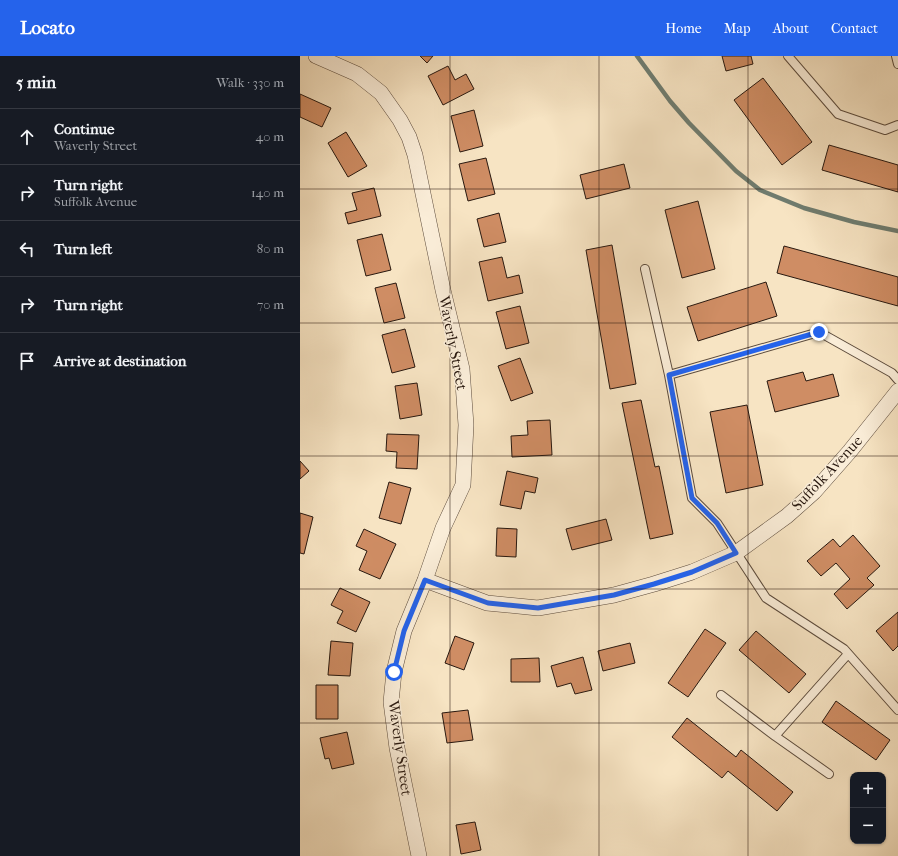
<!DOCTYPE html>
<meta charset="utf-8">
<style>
:root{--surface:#171b24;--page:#242831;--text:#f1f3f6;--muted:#9ea1a6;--line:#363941;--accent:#2563eb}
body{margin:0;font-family:"IM FELL French Canon",serif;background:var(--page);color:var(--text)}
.controls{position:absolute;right:12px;bottom:12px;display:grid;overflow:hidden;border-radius:8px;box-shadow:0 1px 3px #0004}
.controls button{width:36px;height:36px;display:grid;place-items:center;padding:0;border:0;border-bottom:1px solid var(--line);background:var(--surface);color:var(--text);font:20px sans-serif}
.stop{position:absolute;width:12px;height:12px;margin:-9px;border:3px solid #2563eb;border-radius:50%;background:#fff}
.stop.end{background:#2563eb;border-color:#fff;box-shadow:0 1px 4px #0008}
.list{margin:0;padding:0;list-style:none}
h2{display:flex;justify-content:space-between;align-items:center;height:52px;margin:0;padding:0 16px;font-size:17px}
h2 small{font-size:13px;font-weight:400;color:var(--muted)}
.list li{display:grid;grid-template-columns:26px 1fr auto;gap:12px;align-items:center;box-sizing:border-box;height:56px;padding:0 16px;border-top:1px solid var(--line)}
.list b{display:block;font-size:15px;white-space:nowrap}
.list p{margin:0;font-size:13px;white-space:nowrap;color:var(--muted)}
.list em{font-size:13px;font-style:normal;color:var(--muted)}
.icon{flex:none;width:22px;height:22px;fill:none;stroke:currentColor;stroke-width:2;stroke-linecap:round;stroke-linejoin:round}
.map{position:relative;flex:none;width:598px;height:800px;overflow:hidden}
header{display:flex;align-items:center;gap:24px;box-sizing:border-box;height:56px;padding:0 20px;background:var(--accent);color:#fff}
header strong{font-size:19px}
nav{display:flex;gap:22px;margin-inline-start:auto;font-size:14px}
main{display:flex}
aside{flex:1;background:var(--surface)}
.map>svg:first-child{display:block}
</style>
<header>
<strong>Locato</strong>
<nav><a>Home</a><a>Map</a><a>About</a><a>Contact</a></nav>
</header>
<main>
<aside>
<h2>5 min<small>Walk · 330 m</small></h2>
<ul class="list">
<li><svg class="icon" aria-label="ahead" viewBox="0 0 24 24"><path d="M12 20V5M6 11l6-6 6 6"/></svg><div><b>Continue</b><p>Waverly Street</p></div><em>40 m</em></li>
<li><svg class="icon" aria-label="right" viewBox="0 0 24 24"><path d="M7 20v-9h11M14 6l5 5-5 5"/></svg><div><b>Turn right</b><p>Suffolk Avenue</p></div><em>140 m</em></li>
<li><svg class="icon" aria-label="left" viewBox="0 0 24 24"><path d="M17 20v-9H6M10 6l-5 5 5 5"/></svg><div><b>Turn left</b></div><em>80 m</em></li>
<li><svg class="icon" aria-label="right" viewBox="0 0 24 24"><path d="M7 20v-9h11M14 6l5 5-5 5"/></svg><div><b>Turn right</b></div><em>70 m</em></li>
<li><svg class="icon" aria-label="arrive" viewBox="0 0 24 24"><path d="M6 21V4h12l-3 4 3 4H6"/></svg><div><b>Arrive at destination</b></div></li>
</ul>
</aside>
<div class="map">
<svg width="598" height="800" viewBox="0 0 598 800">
<rect width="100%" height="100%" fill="#f7e4c3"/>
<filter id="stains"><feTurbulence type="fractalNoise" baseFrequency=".005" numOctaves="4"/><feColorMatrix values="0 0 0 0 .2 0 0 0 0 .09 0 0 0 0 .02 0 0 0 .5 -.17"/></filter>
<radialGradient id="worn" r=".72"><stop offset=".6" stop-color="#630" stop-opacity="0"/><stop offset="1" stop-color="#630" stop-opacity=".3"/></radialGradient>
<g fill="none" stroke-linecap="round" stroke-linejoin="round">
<path stroke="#6f7c6f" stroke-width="4.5" d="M337 0 370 45 389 67 436 115 460 134 504 152 554 166 598 175"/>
</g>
<path fill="#cf8d64" stroke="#28180f" d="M120 0H133L127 7Z
M422 0H451L453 8 426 15Z
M148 10 155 24 166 18 174 33 143 49 128 20Z
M463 22 512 86 482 109 434 44Z
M0 38 31 52 22 71 0 61Z
M174 54 183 90 160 96 151 60Z
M46 76 67 110 48 121 28 87Z
M529 89 598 109V136L522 114Z
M186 102 195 138 168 145 159 108Z
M324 108 330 132 286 143 280 119Z
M74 132 81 160 48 168 45 157 57 154 52 137Z
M398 145 415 213 382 222 365 154Z
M199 157 206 186 184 191 177 163Z
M82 178 91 214 66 220 57 184Z
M312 189 336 328 310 333 286 194Z
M484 190 598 221V250L477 217Z
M202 201 207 222 219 219 223 237 188 245 179 206Z
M466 226 477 260 398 285 387 251Z
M96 227 105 262 84 267 75 232Z
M220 250 229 287 206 293 196 256Z
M105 273 115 311 92 317 82 279Z
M220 302 233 337 211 345 198 310Z
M503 316 506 325 533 318 539 340 475 356 467 325Z
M117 327 122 359 100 363 95 330Z
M341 344 355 411 359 410 373 478 350 483 322 347Z
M447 349 463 429 426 437 410 356Z
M250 364 252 399 212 401 211 380 228 379 227 365Z
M87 378 119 379 117 413 96 412 97 396 86 395Z
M0 405 9 415 0 423Z
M207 415 238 422 235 437 225 435 221 453 200 449Z
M89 426 111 432 101 468 79 462Z
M0 457 13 461 4 498 0 497Z
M306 463 312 484 272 494 266 473Z
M197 472 217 473 216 501 196 500Z
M64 473 96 488 80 523 59 514 67 495 56 490Z
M553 479 580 510 567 522 574 529 547 553 534 538 550 523 536 507 521 520 507 505 533 483 540 491Z
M40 532 70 546 56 576 37 567 43 555 31 549Z
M598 556V590L593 595 576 575Z
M405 573 426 587 388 641 368 627Z
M456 575 506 618 489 637 439 594Z
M155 580 174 587 164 614 145 607Z
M31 585 53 587 50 620 28 619Z
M330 587 335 607 303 615 298 595Z
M283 601 292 634 275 638 271 627 257 631 251 610Z
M239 602 240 626H211V603Z
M16 629H38V663H16Z
M536 645 590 684 576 704 522 666Z
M168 654 173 684 147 687 142 657Z
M387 662 436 701 441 694 493 736 477 755 428 715 422 722 372 681Z
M47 676 54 708 32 713 29 702 25 703 20 682Z
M175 766 181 794 161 798 156 769Z"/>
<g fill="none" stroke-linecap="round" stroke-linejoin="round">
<g stroke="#5c4b3c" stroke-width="10">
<path id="service" d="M488 0 538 58 585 74 598 69
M596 0 598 8
M345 213 369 319
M598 324 592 317 519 276 369 319 392 442 417 467 466 542 544 593 598 654
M421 639 475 680 548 598
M475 680 529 718"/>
</g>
<g stroke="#5c4b3c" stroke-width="16">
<path id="minor" d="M16 0 57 18 81 37 100 64 109 81 115 99 143 234 162 313 166 369 163 429 143 472 125 524 104 575 94 616 91 646 97 692 119 800
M125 524 187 547 238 552 314 539 354 528 392 516 436 497 487 460 514 436 550 395 598 335"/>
</g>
<use href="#service" stroke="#faedd8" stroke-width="8"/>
<use href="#minor" stroke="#faedd8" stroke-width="15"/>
</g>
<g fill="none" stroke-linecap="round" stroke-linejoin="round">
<path stroke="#2563eb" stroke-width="5" d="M94 616 104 575 125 524 188 547 238 552 314 539 354 528 392 516 436 497 417 467 392 442 369 319 519 276"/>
</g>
<path fill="none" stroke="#28180f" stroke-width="1" stroke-opacity="0.55" d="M150 0V800M299 0V800M448 0V800M0 133H598M0 267H598M0 400H598M0 533H598M0 667H598"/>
<g text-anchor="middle" stroke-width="3" stroke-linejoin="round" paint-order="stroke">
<g font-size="15" fill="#28180f" stroke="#faedd8">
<text transform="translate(153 287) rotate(79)" y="5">Waverly Street</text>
<text transform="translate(527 417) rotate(-47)" y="5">Suffolk Avenue</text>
<text transform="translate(100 692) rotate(82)" y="5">Waverly Street</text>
</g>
</g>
<rect width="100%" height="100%" filter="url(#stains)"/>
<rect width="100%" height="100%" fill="url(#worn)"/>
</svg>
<div class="controls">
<button>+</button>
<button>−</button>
</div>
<div class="stop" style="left:94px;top:616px"></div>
<div class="stop end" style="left:519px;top:276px"></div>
</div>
</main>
